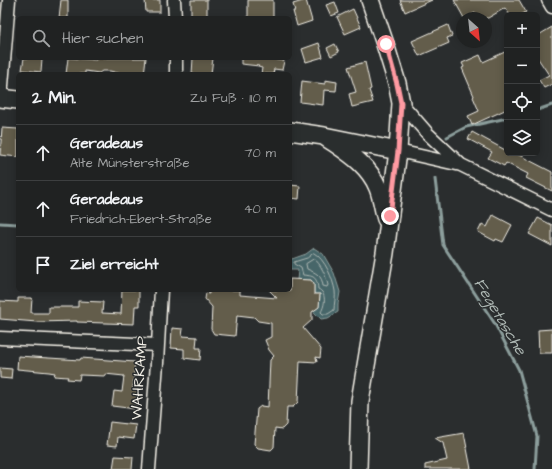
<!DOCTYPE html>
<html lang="de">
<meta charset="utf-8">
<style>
:root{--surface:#202222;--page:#282a2a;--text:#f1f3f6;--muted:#a2a4a5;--line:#3d3f40}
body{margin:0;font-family:"Architects Daughter",sans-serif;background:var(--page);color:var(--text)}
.controls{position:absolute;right:12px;top:12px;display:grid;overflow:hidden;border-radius:6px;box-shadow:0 2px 10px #0003}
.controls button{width:36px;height:36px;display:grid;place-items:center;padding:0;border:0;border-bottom:1px solid var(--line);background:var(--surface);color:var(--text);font:20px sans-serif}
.compass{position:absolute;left:456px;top:12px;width:36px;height:36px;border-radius:50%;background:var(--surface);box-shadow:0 2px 10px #0003;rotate:153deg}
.stop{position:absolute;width:12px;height:12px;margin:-9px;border:3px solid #ff9aa2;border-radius:50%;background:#fff}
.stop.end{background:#ff9aa2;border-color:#fff;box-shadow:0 1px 4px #0008}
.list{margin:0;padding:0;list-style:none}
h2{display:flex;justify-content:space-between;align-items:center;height:52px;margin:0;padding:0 16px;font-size:17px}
h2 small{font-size:13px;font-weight:400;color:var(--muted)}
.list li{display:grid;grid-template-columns:26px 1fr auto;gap:12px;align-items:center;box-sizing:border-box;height:56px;padding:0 16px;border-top:1px solid var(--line)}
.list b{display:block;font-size:15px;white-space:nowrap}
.list p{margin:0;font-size:13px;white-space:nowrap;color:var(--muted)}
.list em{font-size:13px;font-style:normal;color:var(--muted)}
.icon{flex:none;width:22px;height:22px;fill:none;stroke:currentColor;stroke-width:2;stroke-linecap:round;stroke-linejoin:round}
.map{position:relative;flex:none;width:552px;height:469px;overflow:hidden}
.search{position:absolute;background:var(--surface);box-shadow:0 2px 10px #0003;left:16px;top:16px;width:276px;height:44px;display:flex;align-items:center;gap:10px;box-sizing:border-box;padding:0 14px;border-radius:6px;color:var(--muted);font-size:15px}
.panel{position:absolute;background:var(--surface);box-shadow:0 2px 10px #0003;left:16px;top:72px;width:276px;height:220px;border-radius:6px}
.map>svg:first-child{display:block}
</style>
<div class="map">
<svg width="552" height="469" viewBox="0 0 552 469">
<rect width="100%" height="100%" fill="#2a2d2e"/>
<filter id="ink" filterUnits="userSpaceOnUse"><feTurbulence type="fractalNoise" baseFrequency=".025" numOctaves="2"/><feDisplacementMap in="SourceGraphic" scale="8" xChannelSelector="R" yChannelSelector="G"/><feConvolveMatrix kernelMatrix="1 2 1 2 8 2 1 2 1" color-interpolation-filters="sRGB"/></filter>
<g filter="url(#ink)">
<path fill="#476669" stroke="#8c9e9c" d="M314 248 323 254 334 273 340 292 338 304V312L328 318 321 319 312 310H315L319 307 320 294H314V284L311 280H297L298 270H290V258L292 259 306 254Z"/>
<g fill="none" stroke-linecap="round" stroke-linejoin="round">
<path stroke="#afb9b5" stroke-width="1" d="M314 253C325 259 333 279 335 291 336 297 334 304 334 310L328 314H323L321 312C325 305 327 293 318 289 317 276 313 276 303 275L301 268 294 264V262L307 258Z
M314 259C321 263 326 277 328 285L327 287 323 286C322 275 316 273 307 269L306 264Z"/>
<path stroke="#8c9e9c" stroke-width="3" d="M537 110 552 105
M447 137 466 127 507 118
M435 179 443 245 495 324 519 370 537 436 535 469
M0 223 18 224"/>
</g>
<path fill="#635d4c" stroke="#f4f1e8" d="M61 0H68V18H59Z
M145 0H160V12H146Z
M191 0H207V18H191Z
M248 0H273V18H248Z
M306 0 312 21 297 26 293 11H295L293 4Z
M400 0H432L405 12Z
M454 0H519L526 12 521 15H510L505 8 488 18H477L475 13 464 18Z
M335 2 339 13 331 16 326 5Z
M353 9 361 27 345 34 337 17Z
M448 25 452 36 447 38 449 43 419 56 412 41Z
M552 27V84L544 88 539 80 549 75 537 57V36Z
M319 43 323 57 306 62 302 49Z
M335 44 339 52 331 56 327 48Z
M507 51V109L472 125 468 116 479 111 473 97 474 96 462 68 464 67 462 63 480 55 483 62Z
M24 58H42L41 72 22 70Z
M68 58 96 60V58H146L144 74H122L110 71H102L99 73 85 71V74H66Z
M193 58H213L211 74H192Z
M241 58H272V59L284 61 282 70 274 69 273 74H261L262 68 258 67 259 66 241 64Z
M365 62 371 89 369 90 373 102 352 107 349 94 356 92 348 67Z
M325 80 337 82 336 91 324 90 323 105 300 102 302 81 325 84Z
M2 128 18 129V157L0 155Z
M472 132 507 151V153H515L552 172V191L526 178 528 174 506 163 504 166 488 158 492 152 468 139Z
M290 185 300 186 299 199 290 198Z
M493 215 512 225 503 242 496 239 495 241 478 232 482 224 487 227Z
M538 218 552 225V246L529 234Z
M290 279 311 280 314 284V294H320L319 307 312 312V320L303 328 321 349 320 358 316 357 317 362 300 361 298 402 293 407H287L286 425 282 429 275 428 274 447 271 450 258 448 254 444 257 409 261 406 268 407 270 360 274 356 269 350 265 340 271 337V323L258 321 254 317 237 315 235 336 214 334 211 329 212 307 205 299 206 293 209 294V290H240V295L277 298 269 290H290Z
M122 290H139V306H135L134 324 77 322V321L37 322 0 319V301L18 302V298H32L31 313H49V307H78V301L103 302 102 313 121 314Z
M172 328 183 329 182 336 197 337 196 348H201L200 360 184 358V349L171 348Z
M552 329V353H539L538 330Z
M18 356 80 360 81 358 135 362 133 388 138 389 136 409 112 406 114 391 122 392 124 376 105 374V376L80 375 79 380 67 379 68 377 54 376 55 373 49 372 17 369Z
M0 368 12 369 11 379 0 378Z
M110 422 136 425 134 439 118 437 117 446 107 445Z
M464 433 471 469H425V465L447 460 443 443 435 438Z
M115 456 133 457 132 469H113Z"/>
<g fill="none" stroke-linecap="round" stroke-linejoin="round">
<g stroke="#f4f1e8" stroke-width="15">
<path id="street" d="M174 0 175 18
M548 0 552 7
M176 58V74
M1 98 9 0
M401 103 427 133 460 164
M398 151 461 165 552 210
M0 338 158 345
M149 469 157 363 161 290"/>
</g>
<g stroke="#f4f1e8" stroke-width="20">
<path id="secondary" d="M0 98 18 100
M290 131 324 136 398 151
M324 136C345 151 368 163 378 188 382 198 383 209 386 219
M358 469 360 401 385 253 398 151 401 103 397 83 385 44 370 0"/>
</g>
<use href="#street" stroke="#2a2d2e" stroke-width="12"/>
<use href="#secondary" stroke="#2a2d2e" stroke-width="17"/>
</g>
</g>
<g fill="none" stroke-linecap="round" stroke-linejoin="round" filter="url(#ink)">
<path stroke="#ff9aa2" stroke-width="5" d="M386 44 397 84 401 103 398 151 390 216"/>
</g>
<g text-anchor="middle" stroke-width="3" stroke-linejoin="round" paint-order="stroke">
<g font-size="15" fill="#f4f1e8" stroke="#2a2d2e">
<text transform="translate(139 378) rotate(-86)" y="5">WAHRKAMP</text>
</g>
<g font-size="16" font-style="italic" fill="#afb9b5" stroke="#2a2d2e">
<text transform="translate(501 316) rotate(59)" y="6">Fegetasche</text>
</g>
</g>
</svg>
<div class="controls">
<button>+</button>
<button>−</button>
<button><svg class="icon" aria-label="locate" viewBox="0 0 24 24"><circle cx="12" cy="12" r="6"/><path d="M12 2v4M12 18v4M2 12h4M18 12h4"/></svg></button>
<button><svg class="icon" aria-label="layers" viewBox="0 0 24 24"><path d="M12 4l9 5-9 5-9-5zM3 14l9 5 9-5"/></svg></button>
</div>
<svg class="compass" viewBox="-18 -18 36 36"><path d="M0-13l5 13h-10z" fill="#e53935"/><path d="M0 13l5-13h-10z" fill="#a2a4a5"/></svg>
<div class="stop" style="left:386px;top:44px"></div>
<div class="stop end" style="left:390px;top:216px"></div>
<div class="search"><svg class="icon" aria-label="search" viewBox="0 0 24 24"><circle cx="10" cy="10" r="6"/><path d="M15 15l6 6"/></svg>Hier suchen</div>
<section class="panel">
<h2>2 Min.<small>Zu Fuß · 110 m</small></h2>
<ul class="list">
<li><svg class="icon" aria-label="ahead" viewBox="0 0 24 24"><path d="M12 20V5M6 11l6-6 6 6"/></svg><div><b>Geradeaus</b><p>Alte Münsterstraße</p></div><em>70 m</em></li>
<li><svg class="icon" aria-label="ahead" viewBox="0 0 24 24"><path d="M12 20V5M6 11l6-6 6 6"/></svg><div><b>Geradeaus</b><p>Friedrich-Ebert-Straße</p></div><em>40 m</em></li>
<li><svg class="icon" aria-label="arrive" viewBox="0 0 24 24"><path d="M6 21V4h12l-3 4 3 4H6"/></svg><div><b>Ziel erreicht</b></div></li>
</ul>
</section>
</div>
